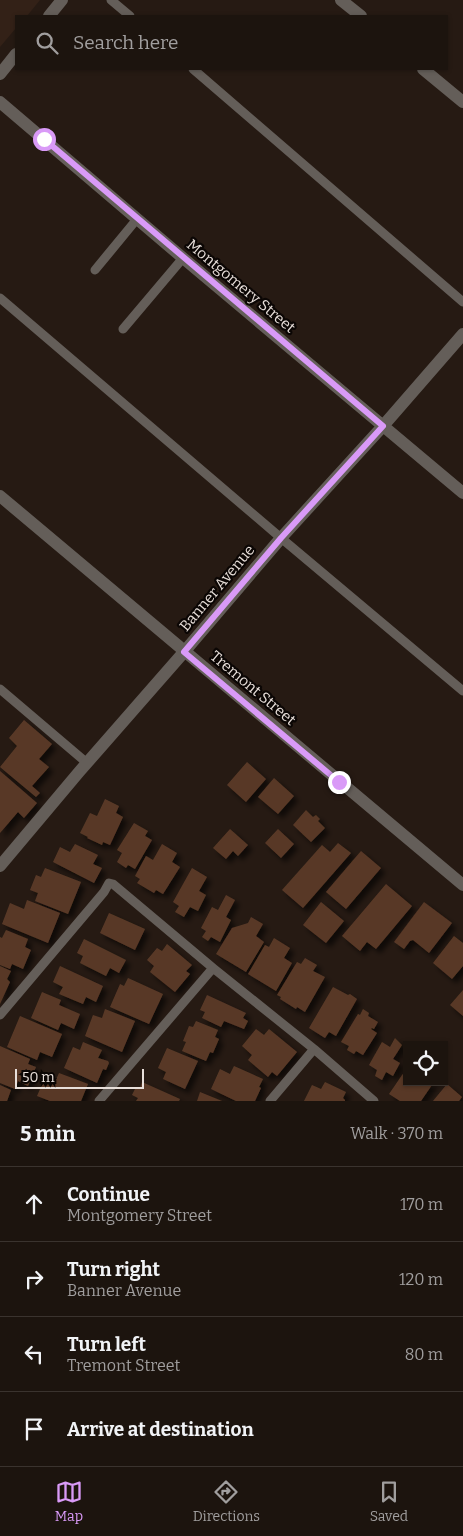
<!DOCTYPE html>
<meta charset="utf-8">
<style>
:root{--surface:#1c140e;--page:#251d17;--text:#f1f3f6;--muted:#a09e9e;--line:#3a332e;--accent:#d99af7}
body{margin:0;font-family:Bitter,serif;background:var(--page);color:var(--text)}
.controls{position:absolute;right:15px;bottom:15px;display:grid;overflow:hidden;border-radius:0px;box-shadow:0 1px 4px #0004}
.controls button{width:45px;height:45px;display:grid;place-items:center;padding:0;border:0;border-bottom:1px solid var(--line);background:var(--surface);color:var(--text);font:25px sans-serif}
.scale{position:absolute;left:15px;bottom:12px;width:129px;box-sizing:border-box;padding-left:5px;border:2px solid #e8dfda;border-top:0;font-size:14px;line-height:18px;white-space:nowrap;color:#e8dfda;-webkit-text-stroke:4px #0b0604;paint-order:stroke}
.stop{position:absolute;width:15px;height:15px;margin:-11px;border:4px solid #d99af7;border-radius:50%;background:#fff}
.stop.end{background:#d99af7;border-color:#fff;box-shadow:0 1px 5px #0008}
.list{margin:0;padding:0;list-style:none}
h2{display:flex;justify-content:space-between;align-items:center;height:65px;margin:0;padding:0 20px;font-size:21px}
h2 small{font-size:16px;font-weight:400;color:var(--muted)}
.list li{display:grid;grid-template-columns:32px 1fr auto;gap:15px;align-items:center;box-sizing:border-box;height:75px;padding:0 20px;border-top:1px solid var(--line)}
.list b{display:block;font-size:19px;white-space:nowrap}
.list p{margin:0;font-size:16px;white-space:nowrap;color:var(--muted)}
.list em{font-size:16px;font-style:normal;color:var(--muted)}
.icon{flex:none;width:28px;height:28px;fill:none;stroke:currentColor;stroke-width:2;stroke-linecap:round;stroke-linejoin:round}
.map{position:relative;flex:none;width:463px;height:1101px;overflow:hidden}
.search{position:absolute;background:var(--surface);box-shadow:0 1px 4px #0004;left:15px;right:15px;top:15px;height:55px;display:flex;align-items:center;gap:12px;box-sizing:border-box;padding:0 18px;border-radius:0px;color:var(--muted);font-size:19px}
.sheet{height:365px;background:var(--surface)}
nav{display:flex;justify-content:space-around;align-items:center;box-sizing:border-box;height:70px;border-top:1px solid var(--line);background:var(--surface);font-size:14px;color:var(--muted)}
nav a{display:grid;justify-items:center;gap:2px}
nav .on{color:var(--accent)}
.map>svg:first-child{display:block}
</style>
<div class="map">
<svg width="463" height="1101" viewBox="0 0 463 1101">
<defs>
<filter id="shadow"><feDropShadow dx="4.5" dy="4.5" stdDeviation="2.5" flood-color="#0009"/></filter>
</defs>
<rect width="100%" height="100%" fill="#261a13"/>
<path fill="#332117" d="M0 0H40L27 16H16V28L0 47Z"/>
<path fill="#593927" filter="url(#shadow)" d="M24 720 52 744 39 759 49 767 32 786 40 793 36 797 0 767 17 746 9 738Z
M247 762 266 779 246 802 227 785Z
M0 771 37 803 24 818 18 812 0 833Z
M274 778 294 796 278 814 258 797Z
M105 799 119 806 116 813 123 817 110 845 103 842 102 845 87 838 88 837 80 833 90 813 97 816Z
M306 810 313 817 316 815 320 819 318 821 325 828 311 842 293 825Z
M134 823 148 831 145 836 152 840 135 869 128 865 126 868 117 862 122 853 117 850Z
M230 829 248 845 238 856 233 851 226 859 213 848Z
M278 829 294 844 281 858 265 843Z
M338 843 351 853 303 908 282 890 322 845 330 852Z
M75 844 98 855 93 864 102 868 94 883 53 862 60 847 70 852Z
M162 844 177 853 172 862 180 867 163 894 156 890 154 893 137 883 140 879 135 876 146 856 153 860Z
M361 851 381 868 346 909 326 892Z
M45 868 81 882 68 914 35 901 38 893 30 890 36 875 41 877Z
M192 868 207 877 199 891 206 895 198 911 190 907 184 917 175 912 179 906 173 902Z
M386 884 412 906 376 949 367 942 360 951 342 936Z
M226 895 235 900 226 917 231 920 220 942 211 937 208 941 202 937 206 931 201 928 212 907 218 910Z
M27 900 60 913 48 943 2 924 10 903 24 909Z
M321 902 344 921 326 943 303 925Z
M424 902 452 923 429 953 413 940 410 941 404 949 394 942Z
M109 913 145 929 135 950 100 933Z
M251 917 263 924 256 936 264 942 246 972 216 954 232 928 248 923Z
M6 930 28 939 25 947 31 950 23 969 12 964 10 969 0 965V937L2 938Z
M454 936 463 943V966L452 979 433 963Z
M274 938 290 948 284 958 292 963 276 991 248 974 265 945 269 947Z
M84 939 126 960 119 973 110 968 106 976 80 963 83 956 77 953Z
M167 944 192 965 186 971 190 974 175 992 150 972 154 966 147 960 157 948 162 951Z
M305 958 317 965 313 971 325 977 305 1012 297 1007 296 1009 280 999 281 997 277 995 297 962 301 964Z
M0 966 11 971 7 979 10 982 0 1004Z
M60 966 103 986 96 1002 86 997 83 1004 59 994 63 987 53 982Z
M128 978 163 994 149 1024 110 1007 120 984 124 986Z
M333 987 348 995 350 994 357 999 336 1036 329 1032 325 1038 309 1028Z
M463 990V1016L450 1005Z
M42 992 61 1000 59 1005 80 1014 74 1029 61 1023 58 1030 31 1018Z
M207 995 246 1013 243 1018 248 1021 244 1029 224 1021 221 1027 202 1018 205 1012 200 1010Z
M105 1009 135 1021 122 1052 85 1036 93 1015 102 1018Z
M363 1009 369 1013 368 1016 378 1022 374 1029 372 1028 371 1029 377 1033 363 1055 356 1051 354 1054 347 1050 349 1046 341 1042 358 1014 360 1015Z
M20 1016 62 1034 52 1057 40 1052 37 1060 7 1047Z
M196 1021 218 1030 215 1037 219 1039 213 1053 210 1052 206 1061 182 1051 186 1042 183 1041 189 1026 193 1027Z
M256 1029 264 1035 269 1029 297 1052 277 1076 272 1072 268 1077 248 1060 252 1055 242 1046Z
M395 1038 402 1045 393 1059 400 1063 393 1076 386 1072 382 1080 375 1076 377 1070 369 1065 382 1042 390 1047Z
M83 1042 102 1050 98 1058 108 1061 109 1063 106 1070 103 1069 97 1083 64 1068 73 1047 80 1050Z
M0 1046 30 1059 28 1064 36 1067 28 1086 18 1081 15 1089 0 1083Z
M167 1048 198 1061 185 1089 163 1079 166 1072 158 1068Z
M234 1066 263 1079 259 1087 261 1088 255 1101H236L211 1089 220 1069 230 1074Z
M407 1068V1082H434L421 1101H400L389 1094Z
M59 1073 88 1084 81 1101H50L37 1096 45 1078 55 1082Z
M142 1082 180 1099 179 1101H136L138 1098 132 1095 136 1087 140 1088Z
M325 1082 346 1092 343 1098 345 1100V1101H304L312 1085 321 1089Z
M447 1084 462 1097 459 1101H433Z
M0 1085 11 1090 7 1101H0Z
M200 1092 222 1101H197Z"/>
<g fill="none" stroke-linecap="round" stroke-linejoin="round">
<path stroke="#645e59" stroke-width="9" d="M111 0 130 16
M193 69 463 302
M95 270 137 219
M0 298 281 538 463 691
M123 329 183 258
M0 689 87 763
M0 1015 104 892 109 883 113 884 213 968 314 1049 374 1101
M99 1101 213 968
M270 1101 314 1049"/>
<path stroke="#645e59" stroke-width="12" d="M341 0 361 16
M423 69 463 102
M0 102 183 258 463 493
M0 496 463 885
M0 866 79 772 184 652 281 538 383 426 463 334"/>
<path stroke="#645e59" stroke-width="12" d="M49 16 62 0
M0 74 16 54"/>
</g>
<g fill="none" stroke-linecap="round" stroke-linejoin="round">
<path stroke="#d99af7" stroke-width="6" d="M44 139 383 426 281 538 184 652 339 782"/>
</g>
<g text-anchor="middle" stroke-width="4.5" stroke-linejoin="round" paint-order="stroke">
<g font-size="15" fill="#e8dfda" stroke="#0b0604">
<text transform="translate(241 286) rotate(40)" y="5">Montgomery Street</text>
<text transform="translate(217 588) rotate(-50)" y="5">Banner Avenue</text>
<text transform="translate(253 688) rotate(40)" y="5">Tremont Street</text>
</g>
</g>
</svg>
<div class="controls">
<button><svg class="icon" aria-label="locate" viewBox="0 0 24 24"><circle cx="12" cy="12" r="6"/><path d="M12 2v4M12 18v4M2 12h4M18 12h4"/></svg></button>
</div>
<div class="scale">50 m</div>
<div class="stop" style="left:44px;top:139px"></div>
<div class="stop end" style="left:339px;top:782px"></div>
<div class="search"><svg class="icon" aria-label="search" viewBox="0 0 24 24"><circle cx="10" cy="10" r="6"/><path d="M15 15l6 6"/></svg>Search here</div>
</div>
<section class="sheet">
<h2>5 min<small>Walk · 370 m</small></h2>
<ul class="list">
<li><svg class="icon" aria-label="ahead" viewBox="0 0 24 24"><path d="M12 20V5M6 11l6-6 6 6"/></svg><div><b>Continue</b><p>Montgomery Street</p></div><em>170 m</em></li>
<li><svg class="icon" aria-label="right" viewBox="0 0 24 24"><path d="M7 20v-9h11M14 6l5 5-5 5"/></svg><div><b>Turn right</b><p>Banner Avenue</p></div><em>120 m</em></li>
<li><svg class="icon" aria-label="left" viewBox="0 0 24 24"><path d="M17 20v-9H6M10 6l-5 5 5 5"/></svg><div><b>Turn left</b><p>Tremont Street</p></div><em>80 m</em></li>
<li><svg class="icon" aria-label="arrive" viewBox="0 0 24 24"><path d="M6 21V4h12l-3 4 3 4H6"/></svg><div><b>Arrive at destination</b></div></li>
</ul>
</section>
<nav>
<a class="on"><svg class="icon" aria-label="map" viewBox="0 0 24 24"><path d="M3 6l6-2 6 2 6-2v14l-6 2-6-2-6 2zM9 4v14M15 6v14"/></svg>Map</a>
<a><svg class="icon" aria-label="directions" viewBox="0 0 24 24"><path d="M12 3l9 9-9 9-9-9zM9 14v-3h6M13 9l2 2-2 2"/></svg>Directions</a>
<a><svg class="icon" aria-label="saved" viewBox="0 0 24 24"><path d="M7 4h10v16l-5-4-5 4z"/></svg>Saved</a>
</nav>
